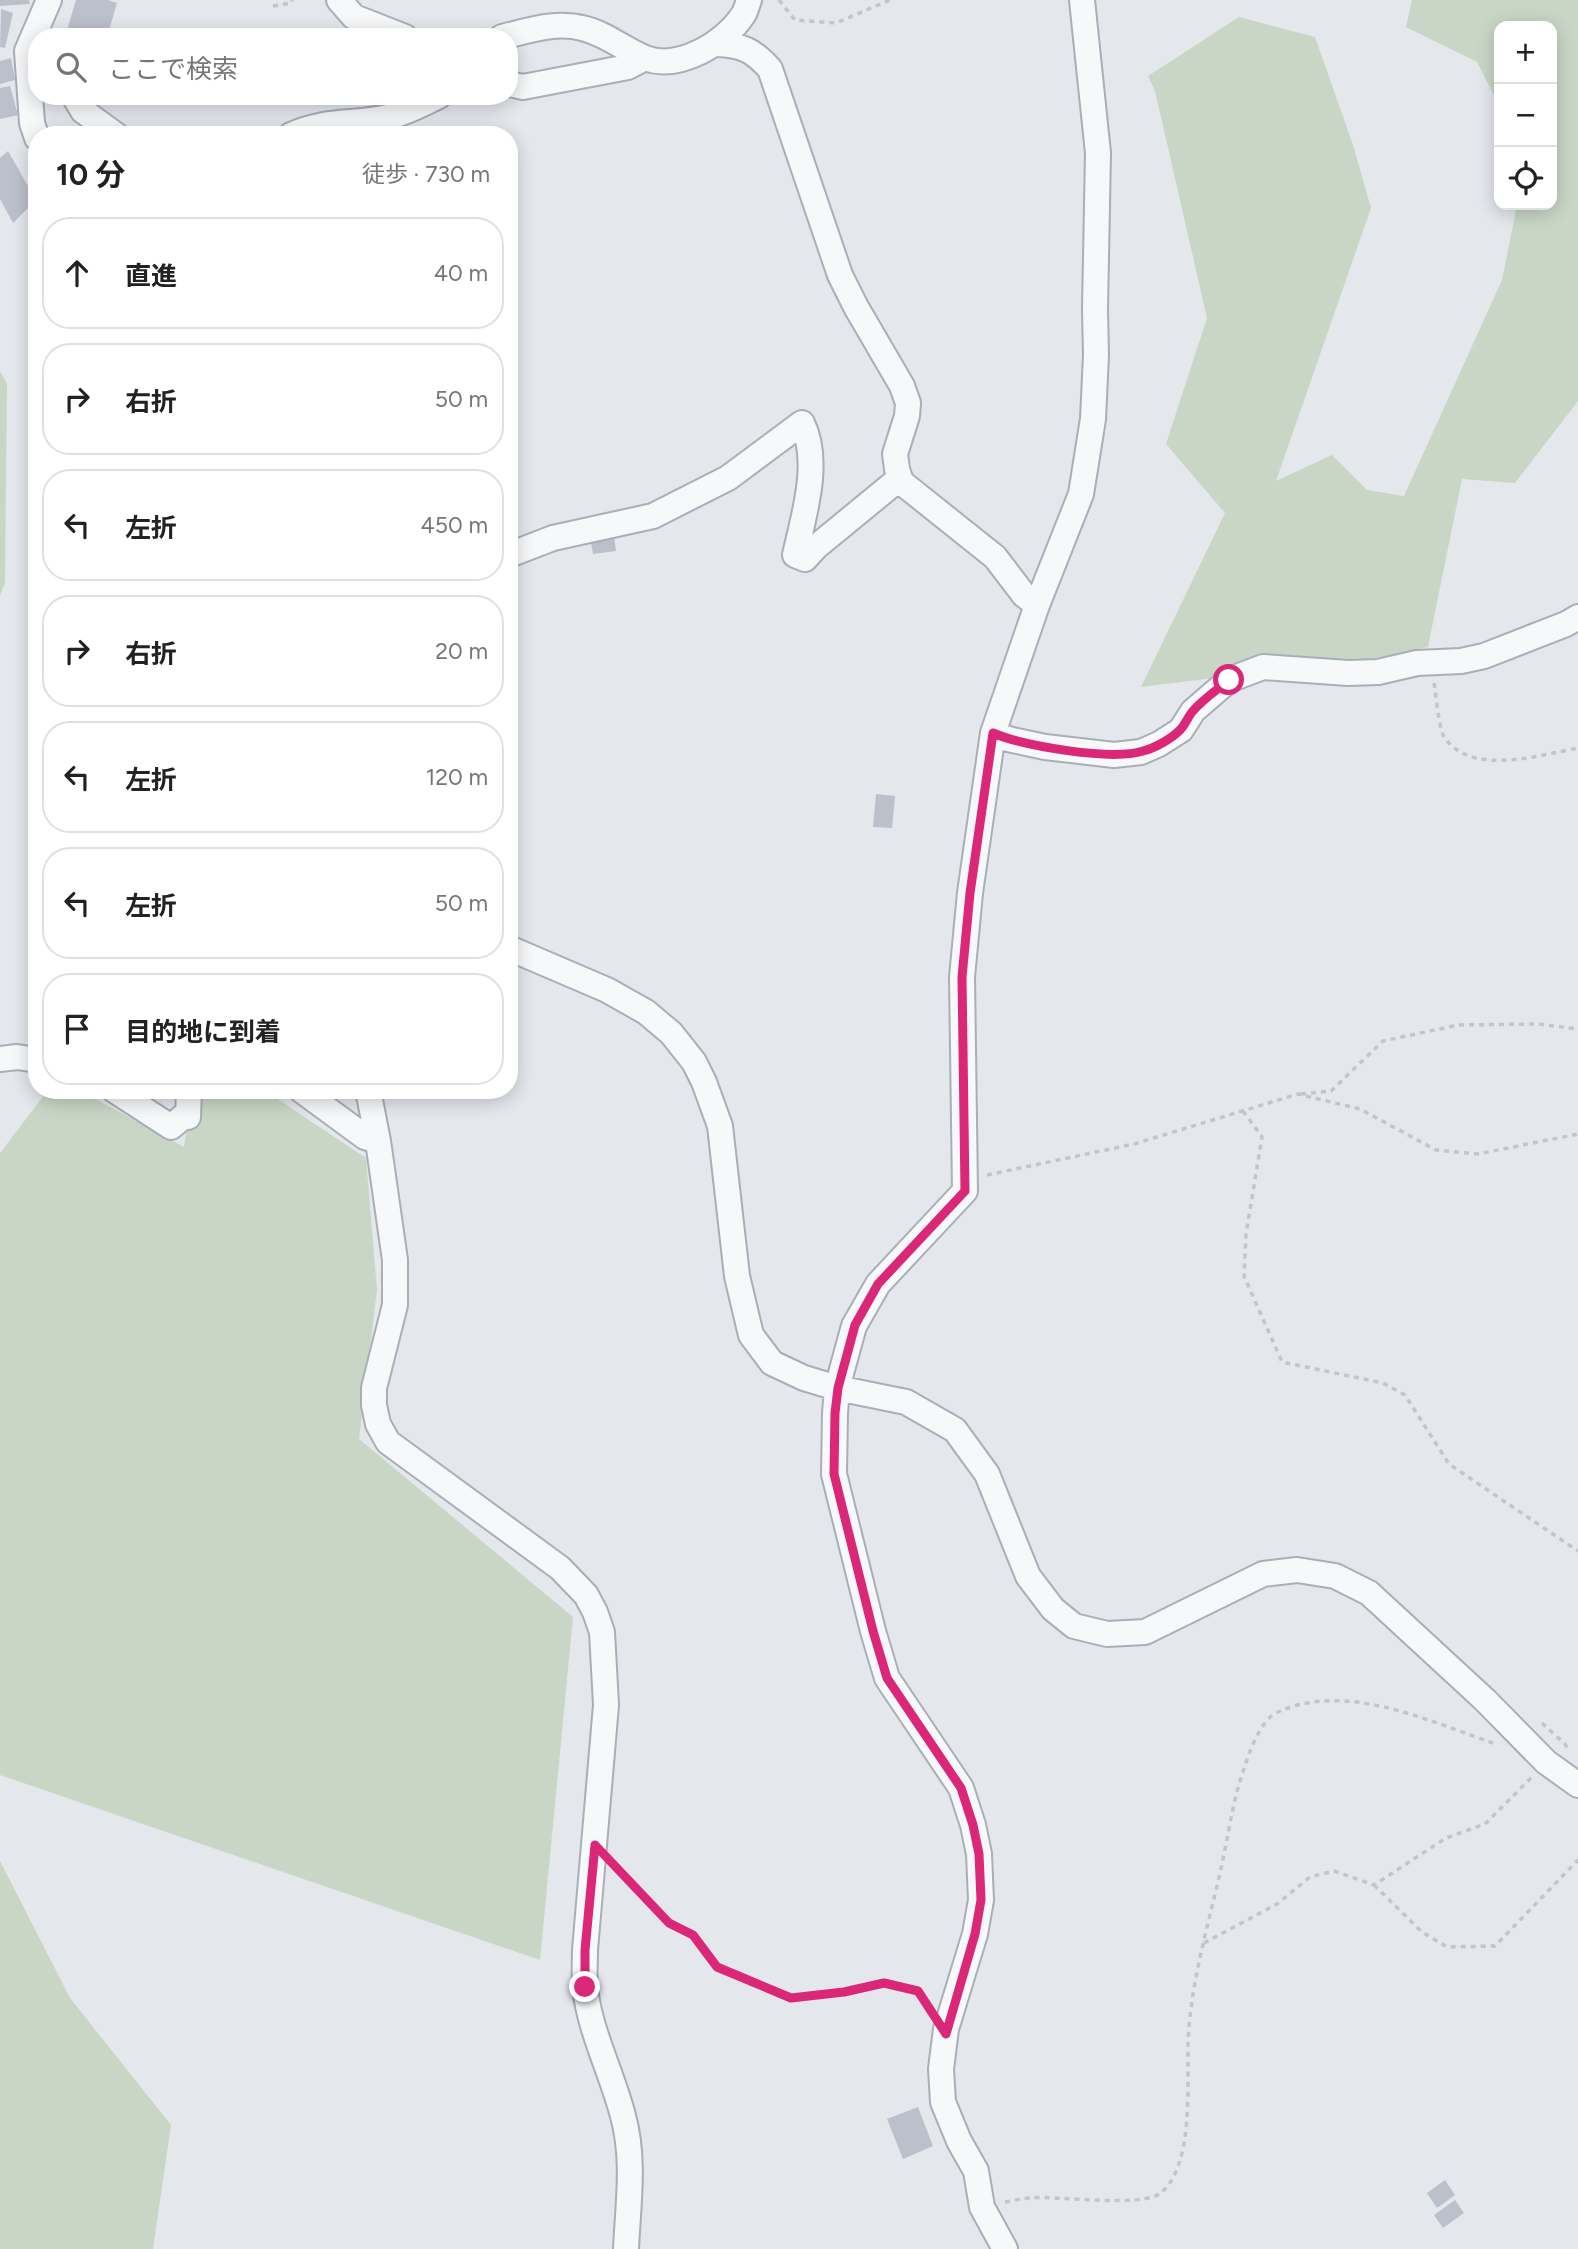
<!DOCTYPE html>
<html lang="ja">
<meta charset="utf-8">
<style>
:root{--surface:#fff;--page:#f6f6f6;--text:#222;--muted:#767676;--line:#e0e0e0}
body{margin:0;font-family:Figtree,"Noto Sans JP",sans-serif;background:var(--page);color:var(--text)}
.controls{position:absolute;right:21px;top:21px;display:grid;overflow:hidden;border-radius:14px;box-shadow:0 4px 18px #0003}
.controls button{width:63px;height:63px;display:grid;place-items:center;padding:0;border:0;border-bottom:2px solid var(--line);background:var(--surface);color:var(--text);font:35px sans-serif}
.stop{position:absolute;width:21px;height:21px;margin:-16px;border:5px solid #db2777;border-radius:50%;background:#fff}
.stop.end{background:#db2777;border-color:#fff;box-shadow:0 2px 7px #0008}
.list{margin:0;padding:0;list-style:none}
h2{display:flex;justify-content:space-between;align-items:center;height:91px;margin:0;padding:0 28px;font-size:30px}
h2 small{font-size:23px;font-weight:400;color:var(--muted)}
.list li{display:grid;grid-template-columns:46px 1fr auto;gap:21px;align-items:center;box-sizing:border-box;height:112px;margin:0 14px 14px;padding:0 14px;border:2px solid var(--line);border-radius:28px}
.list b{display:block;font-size:26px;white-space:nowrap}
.list em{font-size:23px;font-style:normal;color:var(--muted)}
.icon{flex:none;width:38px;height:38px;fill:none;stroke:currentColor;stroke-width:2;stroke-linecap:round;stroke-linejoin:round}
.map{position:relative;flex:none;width:1578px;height:2249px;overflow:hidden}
.search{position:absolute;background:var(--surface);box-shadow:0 4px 18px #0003;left:28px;top:28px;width:490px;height:77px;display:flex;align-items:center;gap:18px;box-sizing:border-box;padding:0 24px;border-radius:28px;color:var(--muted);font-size:26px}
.panel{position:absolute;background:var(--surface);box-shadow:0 4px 18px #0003;left:28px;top:126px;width:490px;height:973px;border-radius:28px}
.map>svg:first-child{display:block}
</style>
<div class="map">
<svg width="1578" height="2249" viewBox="0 0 1578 2249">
<rect width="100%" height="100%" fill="#e4e7ec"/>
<path fill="#c9d6c5" d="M1412 0H1578V401L1515 483 1462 479 1428 647 1382 657 1141 687 1225 513 1166 444 1207 318 1155 91 1148 76 1239 17 1315 37 1353 145 1371 208 1276 481 1332 455 1367 490 1404 496 1502 280 1517 205H1552V26H1499V105L1477 62 1406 27Z
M0 371 7 384 5 583 0 595Z
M48 1090H79L184 1147 193 1090H264L366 1158 377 1290 359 1439 573 1617 540 1960 0 1775V1153Z
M0 1861 70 1998 171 2125 153 2249H0Z"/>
<path fill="#bbc0ca" d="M0 0H29L30 4 0 6Z
M76 0H108L117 3 107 37H65Z
M1 9 13 13 5 48 0 47Z
M351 28 359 37H336L335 34Z
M11 58 15 80 0 84V61Z
M10 86 18 115 0 119V88Z
M8 151 36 200 13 223 0 199V158Z
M613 528 616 551 593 554 590 537Z
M876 794 895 796 892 828 873 827Z
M918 2107 933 2146 903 2159 887 2119Z
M1445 2180 1455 2195 1437 2208 1427 2193Z
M1455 2200 1464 2213 1443 2228 1434 2215Z"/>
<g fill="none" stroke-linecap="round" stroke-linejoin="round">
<g stroke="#a9aeb7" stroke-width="28">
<path id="minor" d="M339 0 354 17 405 37
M502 37C527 31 556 21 582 28 605 33 623 49 645 58 679 71 725 43 743 15 746 11 747 5 749 0
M717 44C742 45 753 50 770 69L840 275 856 307 902 386 908 403 907 416 895 454 897 469 901 482 995 557 1024 595 1037 605
M509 84 523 87 628 67 645 58
M74 96 83 111 116 135
M291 135C325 119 354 125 388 117 406 113 422 104 439 96
M37 138 32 123 27 51 49 0
M509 555 553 538 653 516 728 478 802 423C821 461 804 515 795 555L805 559 816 547 900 478
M993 733 1008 739 1045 747 1114 755 1141 752 1159 744 1181 730 1193 711 1229 680 1263 667 1348 673 1378 672 1417 663 1461 661 1484 656 1566 624 1578 617
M509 948 607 990 646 1012 671 1033 694 1062 704 1082 720 1126 737 1276 751 1335 772 1363 804 1378 837 1388 906 1402 955 1430 987 1474 1028 1576 1053 1609 1074 1626 1107 1634 1145 1632 1263 1574 1297 1570 1335 1576 1369 1593 1485 1700 1546 1762 1578 1785
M0 1059 17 1057 37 1060
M114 1090 171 1127 184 1116 188 1117 189 1090
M301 1090 365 1137 378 1141
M368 1090 378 1141 395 1260V1305L374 1388V1405L378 1424 388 1442 560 1568 586 1595 595 1612 602 1632 606 1705 585 1950C585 1962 584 1975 585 1988 590 2032 612 2073 623 2116 635 2159 628 2205 626 2249
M1005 2249 982 2207 976 2171 959 2141 943 2102 941 2069 946 2029 975 1934 981 1900 979 1854 973 1825 961 1788 887 1678 873 1631 834 1474 835 1413 837 1388 854 1326 878 1284 965 1191 962 977 970 893 993 733 1037 605 1081 494 1093 419 1096 355 1095 309 1098 153 1082 0"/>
</g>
<path stroke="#c2c5cb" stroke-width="3.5" stroke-dasharray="5 5" stroke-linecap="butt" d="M779 0 795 20 836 23 890 0
M273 6 291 3 292 0
M1434 683C1436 695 1439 729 1444 737 1471 777 1540 755 1578 748
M1301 1094 1331 1091 1383 1041 1458 1025 1538 1024 1578 1029
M1243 1111 1262 1137 1246 1234 1244 1276 1282 1362 1383 1383 1405 1395 1449 1464 1578 1551
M987 1175 1134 1144 1298 1094 1360 1109 1436 1150 1478 1154 1578 1134
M1542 1723 1565 1744 1568 1750
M616 1867 669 1922 693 1935 717 1967 791 1998 844 1992 884 1983 918 1991 929 2007
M1374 1885 1422 1932 1447 1947 1495 1946 1578 1860
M1204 1943 1277 1904 1310 1877 1334 1871 1374 1885 1446 1838 1485 1824 1531 1778
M1005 2202C1014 2201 1022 2198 1031 2198 1058 2195 1144 2209 1162 2192 1194 2163 1187 2085 1188 2044 1190 1986 1207 1930 1220 1873 1228 1839 1232 1802 1244 1769 1249 1752 1261 1719 1278 1712 1346 1681 1428 1721 1493 1743"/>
<use href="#minor" stroke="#f7f8fa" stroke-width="24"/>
</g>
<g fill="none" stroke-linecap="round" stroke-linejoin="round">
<path stroke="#db2777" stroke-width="9" d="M585 1987V1950L595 1845 669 1923 693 1935 717 1967 791 1998 844 1992 884 1983 918 1991 946 2034 975 1934 981 1900 979 1854 973 1825 961 1788 887 1678 873 1631 834 1474 835 1413 838 1388 855 1325 878 1284 965 1191 962 977 970 893 993 733C1024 746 1111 761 1143 751 1155 748 1171 739 1180 730 1185 725 1188 717 1192 712 1202 700 1217 690 1229 680"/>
</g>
</svg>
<div class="controls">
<button>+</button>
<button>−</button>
<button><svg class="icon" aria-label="locate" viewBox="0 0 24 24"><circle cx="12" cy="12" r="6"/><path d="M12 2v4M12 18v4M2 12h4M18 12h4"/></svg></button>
</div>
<div class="stop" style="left:1229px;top:680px"></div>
<div class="stop end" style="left:585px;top:1987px"></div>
<div class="search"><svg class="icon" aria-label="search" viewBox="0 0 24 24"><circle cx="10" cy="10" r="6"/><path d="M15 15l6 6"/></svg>ここで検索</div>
<section class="panel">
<h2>10 分<small>徒歩 · 730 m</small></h2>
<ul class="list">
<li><svg class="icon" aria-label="ahead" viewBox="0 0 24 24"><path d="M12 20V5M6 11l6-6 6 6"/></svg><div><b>直進</b></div><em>40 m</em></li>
<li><svg class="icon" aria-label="right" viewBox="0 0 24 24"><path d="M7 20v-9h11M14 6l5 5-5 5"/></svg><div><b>右折</b></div><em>50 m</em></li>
<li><svg class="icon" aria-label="left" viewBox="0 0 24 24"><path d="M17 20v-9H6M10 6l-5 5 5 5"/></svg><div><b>左折</b></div><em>450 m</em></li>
<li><svg class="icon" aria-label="right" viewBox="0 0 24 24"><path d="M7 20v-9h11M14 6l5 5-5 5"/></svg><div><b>右折</b></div><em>20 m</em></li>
<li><svg class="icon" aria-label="left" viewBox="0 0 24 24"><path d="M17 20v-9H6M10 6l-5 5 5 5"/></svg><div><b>左折</b></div><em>120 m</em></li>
<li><svg class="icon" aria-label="left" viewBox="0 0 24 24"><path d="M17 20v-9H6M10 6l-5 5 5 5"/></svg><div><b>左折</b></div><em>50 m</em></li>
<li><svg class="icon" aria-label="arrive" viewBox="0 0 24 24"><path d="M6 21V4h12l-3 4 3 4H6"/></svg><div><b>目的地に到着</b></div></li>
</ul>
</section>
</div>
